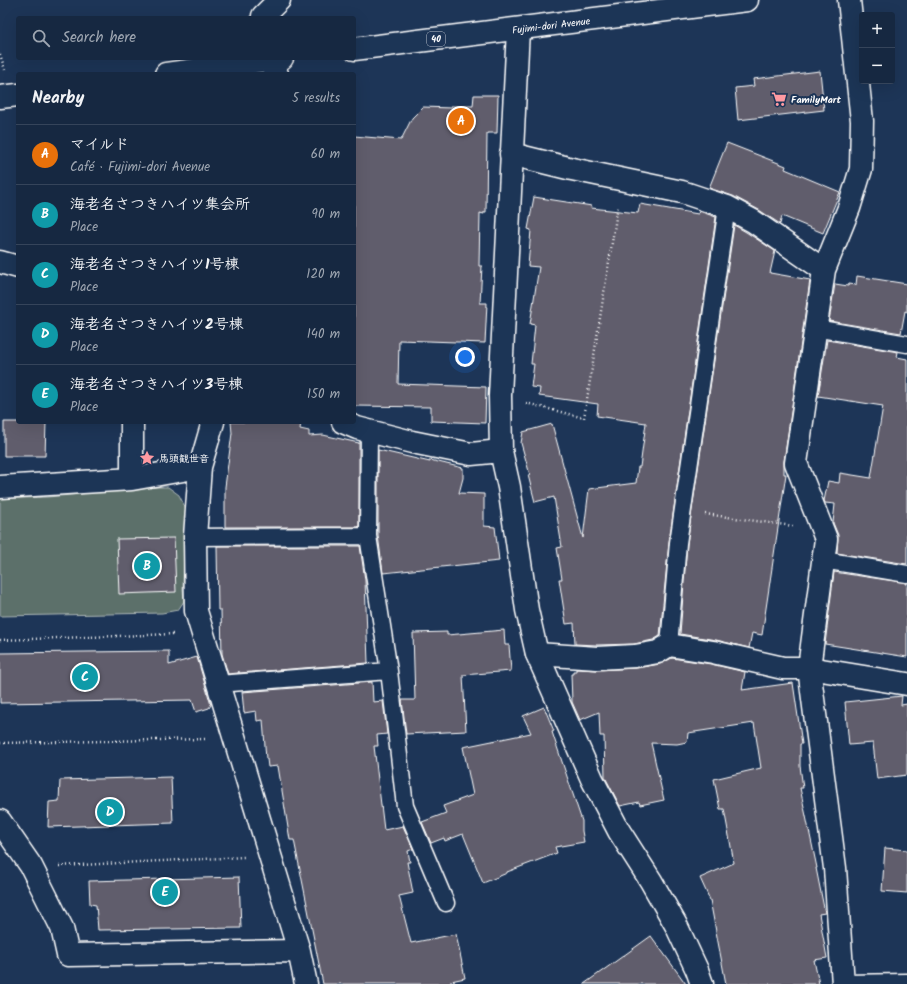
<!DOCTYPE html>
<meta charset="utf-8">
<style>
:root{--surface:#162841;--page:#1f3048;--text:#f1f3f6;--muted:#9ea6b1;--line:#35445a;--accent:#d93025}
body{margin:0;font-family:Kalam,"Klee One",sans-serif;background:var(--page);color:var(--text)}
.controls{position:absolute;right:12px;top:12px;display:grid;overflow:hidden;border-radius:4px;box-shadow:0 4px 16px #0002}
.controls button{width:36px;height:36px;display:grid;place-items:center;padding:0;border:0;border-bottom:1px solid var(--line);background:var(--surface);color:var(--text);font:20px sans-serif}
.you{position:absolute;left:465px;top:357px;width:14px;height:14px;margin:-10px;border:3px solid #fff;border-radius:50%;background:#1a73e8;box-shadow:0 0 0 6px #1a73e833}
.badge{display:grid;place-items:center;width:26px;height:26px;border-radius:50%;background:var(--accent);color:#fff;font-size:13px;font-weight:700}
.pin{position:absolute;translate:-50% -50%;border:2px solid #fff;box-shadow:0 1px 4px #0006}
.list{margin:0;padding:0;list-style:none}
h2{display:flex;justify-content:space-between;align-items:center;height:52px;margin:0;padding:0 16px;font-size:17px}
h2 small{font-size:13px;font-weight:400;color:var(--muted)}
.list li{display:grid;grid-template-columns:26px 1fr auto;gap:12px;align-items:center;box-sizing:border-box;height:60px;padding:0 16px;border-top:1px solid var(--line)}
.list b{display:block;font-size:15px;white-space:nowrap}
.list p{margin:0;font-size:13px;white-space:nowrap;color:var(--muted)}
.list em{font-size:13px;font-style:normal;color:var(--muted)}
.icon{flex:none;width:22px;height:22px;fill:none;stroke:currentColor;stroke-width:2;stroke-linecap:round;stroke-linejoin:round}
.map{position:relative;flex:none;width:907px;height:984px;overflow:hidden}
.search{position:absolute;background:var(--surface);box-shadow:0 4px 16px #0002;left:16px;top:16px;width:340px;height:44px;display:flex;align-items:center;gap:10px;box-sizing:border-box;padding:0 14px;border-radius:4px;color:var(--muted);font-size:15px}
.panel{position:absolute;background:var(--surface);box-shadow:0 4px 16px #0002;left:16px;top:72px;width:340px;height:352px;border-radius:4px}
.map>svg:first-child{display:block}
</style>
<div class="map">
<svg width="907" height="984" viewBox="0 0 907 984">
<rect width="100%" height="100%" fill="#1d3557"/>
<filter id="ink" filterUnits="userSpaceOnUse"><feTurbulence type="fractalNoise" baseFrequency=".025" numOctaves="2"/><feDisplacementMap in="SourceGraphic" scale="8" xChannelSelector="R" yChannelSelector="G"/><feConvolveMatrix kernelMatrix="1 2 1 2 8 2 1 2 1" color-interpolation-filters="sRGB"/></filter>
<g filter="url(#ink)">
<path fill="#5b6f6b" stroke="#adb7b5" d="M149 487H168L179 495 186 509 184 535 183 589 184 601 178 610 162 613 0 616V499C16 498 31 498 47 497 81 495 115 489 149 487Z"/>
<path fill="#605d6c" stroke="#fff" d="M820 71 824 110 738 120 735 88 754 86 753 79Z
M474 95H498L497 133H487L486 212H484V214L480 213 479 266H482L480 303H487L485 343 399 340 398 384 486 387 485 423 431 421V407L354 406V136L401 140 412 118 423 107 451 108V106H473Z
M727 143 786 166 785 169 840 192 823 233 782 216 780 224 759 210 733 196 709 188Z
M534 197 592 206 591 208 638 213 640 204 698 214 699 211 716 217 669 542 660 636 653 640 634 644 597 645 575 644 574 623 566 624 559 579H562L557 548 562 547 554 497 535 502 528 475H530L521 443 523 432 552 424 583 538 589 489 636 483 638 467H640L646 423 597 416 598 404 539 396 540 388 531 387 534 364H531L535 325 530 324 539 267 528 266 531 230 528 229Z
M734 225 746 232 775 251 770 273 810 280 784 461V474H786L762 635 752 633 749 648 716 640 680 634 687 544Z
M857 276 907 284V312L905 311 901 333 829 321 835 284 848 286 849 284 856 285Z
M827 340 898 352 897 357 907 359V564L837 553 838 535 833 523 835 504 825 503 824 501 828 481 839 483 840 473 871 478 883 406 818 396Z
M4 422H46L45 456H4Z
M231 422H301L300 429 309 431V436L323 435 359 443V527H225V487L232 433Z
M378 450 430 462V460L463 468V478L459 493 484 494V526L495 527 499 561 383 573 378 535Z
M174 538 176 592 119 594 117 539Z
M217 546H360L365 580 368 663 239 673V671L238 673 228 674 222 654 221 610H218Z
M834 572 907 583V657L825 644Z
M504 630 505 645H509L511 671 463 675 466 731 406 734 402 700H415L413 633 447 632V635Z
M169 651V665L197 657 211 705 209 708 196 712 192 700 0 703V653Z
M672 658 711 664 745 672 742 690 793 683 802 744H800V766L803 788H800L817 868H816L825 913 819 914 827 958 814 960 819 984H726L710 900 700 878 734 863 724 809H720L714 779 761 768 754 723 688 733 687 742 677 744 651 743 664 800 640 805 639 802 620 806 605 777 604 736H600L599 712 580 720 572 702 571 674H573V671H576V669L598 670 637 668 660 664Z
M372 682 373 702 383 701 387 734 377 735 378 746H374L384 830 403 826 413 849 408 851 410 862H407L413 893 399 896 411 943 456 934 465 978 451 981V984H323L294 840H290L278 766 268 767 267 759H266L263 720 257 721 256 711 244 713 242 692Z
M902 696 901 705 907 704V775L877 779 873 743 849 745 845 702Z
M544 707 554 731 552 732 582 821V831L584 842 555 847 557 853 507 872V873L483 883 463 834 445 841 444 838 431 843 422 822 446 813 443 806 473 795 463 747 531 733 523 716Z
M171 777 173 823 48 827 49 802 59 801 60 780Z
M885 848 907 850V893L882 891Z
M239 877 241 928 98 930 96 905 90 904 89 881Z
M651 936 686 984H584Z"/>
<g fill="none" stroke-linecap="round" stroke-linejoin="round">
<g stroke="#fff" stroke-width="19">
<path id="service" d="M815 328 907 344
M369 431 368 536 389 671 405 806 446 903
M195 537 368 536
M823 560 907 574
M669 645 678 543 727 207
M218 684 389 671
M843 983 907 982"/>
</g>
<g stroke="#fff" stroke-width="25">
<path id="minor" d="M268 60 277 74
M511 154 572 169 682 192 727 207 753 221 824 270
M0 262 18 267
M132 422V479
M343 422 357 428 412 442 471 454 501 451
M0 487 132 479 200 467
M537 654 597 658 635 656 658 652 669 645 713 652 783 668H809L907 684
M0 821 31 866 62 928 68 955 299 951 196 611 195 537 200 467 213 422
M299 951 306 984
M843 984 835 868 809 668 826 539 796 463 824 270 849 208 861 169 862 121 849 0"/>
</g>
<g stroke="#fff" stroke-width="25">
<path id="tertiary" d="M263 18V16L279 0
M518 29 500 396 501 451 509 487 527 610 537 654 592 779 619 831 651 881 676 925 697 970 702 984"/>
</g>
<g stroke="#fff" stroke-width="25">
<path id="primary" d="M354 49 747 0
M166 74 282 58
M0 97 18 95"/>
</g>
<path stroke="#fff" stroke-width="2.5" stroke-dasharray="1 3" stroke-linecap="butt" d="M0 54 5 70
M526 403 584 418 618 205
M705 514 793 526
M0 640 175 634
M0 743 207 739
M59 866 244 857"/>
<use href="#service" stroke="#1d3557" stroke-width="16"/>
<use href="#minor" stroke="#1d3557" stroke-width="22"/>
<use href="#tertiary" stroke="#1d3557" stroke-width="22"/>
<use href="#primary" stroke="#1d3557" stroke-width="22"/>
</g>
</g>
<defs>
<g id="supermarket-bare" transform="scale(1.2)"><path d="M-6-5.5h2.5l.6 2H6L4.5 2H-2.5L-4.4-4H-6ZM-1.5 3.2a1.3 1.3 0 1 0 .1 0ZM3 3.2a1.3 1.3 0 1 0 .1 0Z" fill="#ff9aa2" stroke="#1d3557" stroke-width="2.5" paint-order="stroke"/></g>
<g id="sight-bare" transform="scale(1.2)"><path d="M0-6L1.8-2.2L6-1.7L2.9 1.2L3.7 5.4L0 3.3L-3.7 5.4L-2.9 1.2L-6-1.7L-1.8-2.2Z" fill="#ff9aa2" stroke="#1d3557" stroke-width="2.5" paint-order="stroke"/></g>
</defs>
<g fill-rule="evenodd">
<use href="#supermarket-bare" x="779" y="99"/>
<use href="#sight-bare" x="147" y="458"/>
</g>
<g text-anchor="middle" stroke-width="4" stroke-linejoin="round" paint-order="stroke">
<rect fill="#1d3557" stroke="#bbc2cd" stroke-width="1" x="427" y="32" width="18" height="14" rx="3"/>
<g font-size="9" font-weight="bold" fill="#fff">
<text x="436" y="42">40</text>
</g>
<g font-size="10" fill="#fff" stroke="#1d3557">
<text transform="translate(551 25) rotate(-7)" y="4">Fujimi-dori Avenue</text>
</g>
<g font-size="10" font-weight="bold" fill="#fff" stroke="#1d3557" text-anchor="start">
<text x="791" y="103">FamilyMart</text>
<text x="159" y="462">馬頭観世音</text>
</g>
</g>
</svg>
<div class="controls">
<button>+</button>
<button>−</button>
</div>
<div class="you"></div>
<div class="pin badge" style="left:461px;top:121px;background:#e8710a">A</div>
<div class="pin badge" style="left:147px;top:566px;background:#0f9aa8">B</div>
<div class="pin badge" style="left:85px;top:677px;background:#0f9aa8">C</div>
<div class="pin badge" style="left:110px;top:812px;background:#0f9aa8">D</div>
<div class="pin badge" style="left:165px;top:892px;background:#0f9aa8">E</div>
<div class="search"><svg class="icon" aria-label="search" viewBox="0 0 24 24"><circle cx="10" cy="10" r="6"/><path d="M15 15l6 6"/></svg>Search here</div>
<section class="panel">
<h2>Nearby<small>5 results</small></h2>
<ul class="list">
<li><span class="badge" style="background:#e8710a">A</span><div><b>マイルド</b><p>Café · Fujimi-dori Avenue</p></div><em>60 m</em></li>
<li><span class="badge" style="background:#0f9aa8">B</span><div><b>海老名さつきハイツ集会所</b><p>Place</p></div><em>90 m</em></li>
<li><span class="badge" style="background:#0f9aa8">C</span><div><b>海老名さつきハイツ1号棟</b><p>Place</p></div><em>120 m</em></li>
<li><span class="badge" style="background:#0f9aa8">D</span><div><b>海老名さつきハイツ2号棟</b><p>Place</p></div><em>140 m</em></li>
<li><span class="badge" style="background:#0f9aa8">E</span><div><b>海老名さつきハイツ3号棟</b><p>Place</p></div><em>150 m</em></li>
</ul>
</section>
</div>
